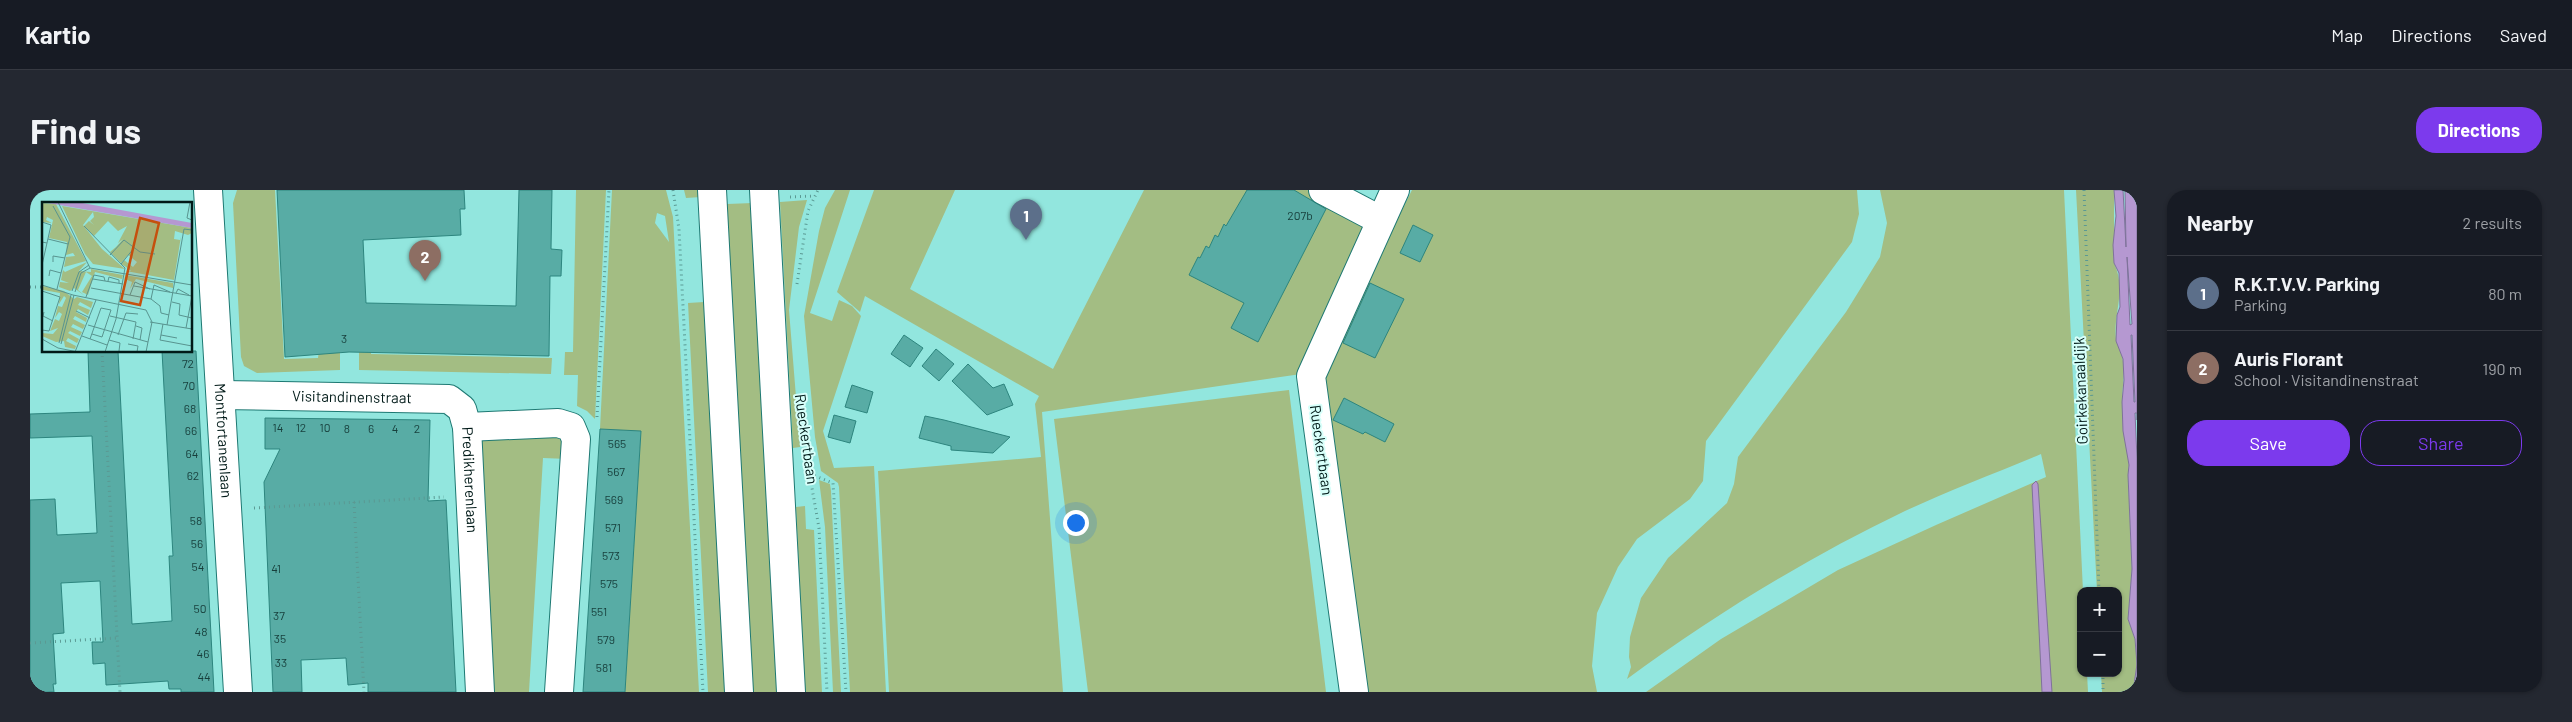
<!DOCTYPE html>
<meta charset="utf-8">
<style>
:root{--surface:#171b24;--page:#242831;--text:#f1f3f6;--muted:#9ea1a6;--line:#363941;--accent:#7c3aed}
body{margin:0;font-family:Barlow,sans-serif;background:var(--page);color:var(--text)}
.controls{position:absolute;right:15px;bottom:15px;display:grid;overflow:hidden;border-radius:10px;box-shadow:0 1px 4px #0004}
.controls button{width:45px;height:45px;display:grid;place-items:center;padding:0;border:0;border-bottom:1px solid var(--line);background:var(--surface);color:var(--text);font:25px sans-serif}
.you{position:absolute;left:1045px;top:332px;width:18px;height:18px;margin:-12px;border:4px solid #fff;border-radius:50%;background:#1a73e8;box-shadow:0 0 0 8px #1a73e833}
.badge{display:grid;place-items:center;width:32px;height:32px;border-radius:50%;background:var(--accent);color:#fff;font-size:16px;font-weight:700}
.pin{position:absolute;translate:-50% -41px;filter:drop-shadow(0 1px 2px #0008)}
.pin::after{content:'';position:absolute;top:26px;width:18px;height:15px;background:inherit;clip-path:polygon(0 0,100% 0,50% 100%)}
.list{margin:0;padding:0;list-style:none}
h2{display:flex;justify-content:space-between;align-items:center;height:65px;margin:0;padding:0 20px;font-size:21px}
h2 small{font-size:16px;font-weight:400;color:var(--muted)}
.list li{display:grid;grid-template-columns:32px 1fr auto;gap:15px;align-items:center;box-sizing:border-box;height:75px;padding:0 20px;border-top:1px solid var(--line)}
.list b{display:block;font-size:19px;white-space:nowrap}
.list p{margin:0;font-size:16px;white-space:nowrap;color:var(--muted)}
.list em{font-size:16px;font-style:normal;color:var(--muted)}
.actions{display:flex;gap:10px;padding:15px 20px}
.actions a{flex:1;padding:11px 0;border:1px solid var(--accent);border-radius:20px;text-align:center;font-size:18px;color:var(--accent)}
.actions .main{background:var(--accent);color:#fff}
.map{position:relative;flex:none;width:2107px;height:502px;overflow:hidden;border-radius:20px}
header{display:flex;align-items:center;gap:30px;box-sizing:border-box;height:70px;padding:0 25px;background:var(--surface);border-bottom:1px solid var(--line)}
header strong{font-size:24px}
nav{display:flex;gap:28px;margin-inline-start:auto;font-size:18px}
.intro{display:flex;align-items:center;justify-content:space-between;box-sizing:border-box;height:120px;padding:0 30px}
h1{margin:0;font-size:35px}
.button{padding:12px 22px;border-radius:20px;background:var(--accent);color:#fff;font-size:18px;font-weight:700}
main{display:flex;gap:30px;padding:0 30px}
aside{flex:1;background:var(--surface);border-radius:20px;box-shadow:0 1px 4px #0004}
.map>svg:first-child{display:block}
</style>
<header>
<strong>Kartio</strong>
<nav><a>Map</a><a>Directions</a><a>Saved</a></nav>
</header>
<div class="intro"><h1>Find us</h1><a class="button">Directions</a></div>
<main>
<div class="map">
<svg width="2107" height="502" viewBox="0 0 2107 502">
<rect width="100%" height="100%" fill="#92e6de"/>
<path fill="#a3bd83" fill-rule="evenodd" d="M207 0H245L254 169 288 168 289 160 310 158V180L227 183 214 176 211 167 203 13Z
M546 0H576L565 229 557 221 547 216 548 185H534L535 162H543Z
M582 0H636L643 27 669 502H595L611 242 570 239ZM627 23 635 26 639 52 625 33Z
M654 0H670L671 7 656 8Z
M805 0H820L780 123 802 131 809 110 822 116 831 126 793 241 804 278 844 276 856 502H820L809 297 808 293 791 281 785 247 774 126 789 41 795 18Z
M844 0H925L880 99 1023 179 1114 0H1295L1350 29 1271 184 1012 222 1033 502H859L848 281 1011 267 1005 214 1009 206 835 106 830 122 807 102Z
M1382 0H1827L1829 24 1822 52 1676 251 1673 291 1660 309 1607 349 1588 377 1567 423 1562 476 1567 502H1334L1288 187Z
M1850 0H2034L2053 401H2051V483H2057L2058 502H1616L1691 449 1808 380 1906 335 2016 287 2011 264C1966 283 1920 300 1875 321 1777 368 1684 425 1597 489L1601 477 1599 467 1600 447 1611 408 1638 368 1697 313 1704 294 1708 267 1816 122 1850 67 1857 33Z
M2046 0H2084V73C2097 102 2083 121 2086 149 2087 156 2092 163 2093 171 2095 185 2092 199 2092 213 2093 234 2097 255 2099 275L2098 285 2102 379 2098 429 2105 449 2107 474 2103 502H2072L2071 483H2088V401H2067Z
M777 10 769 37 759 120 770 257 763 258 750 12Z
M723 13 748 502H722L697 14Z
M674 112 696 502H678L658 113Z
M329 161H341V164L522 168 521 184 329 180Z
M1259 200 1296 502H1058L1024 229Z
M519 244 532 250 538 269 513 268 499 502H458L448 250Z
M789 290 800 294 801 301 811 502H803L795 337Z
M775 316 776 339 784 340 792 502H775L766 317Z"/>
<path fill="#b598d1" stroke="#7f729a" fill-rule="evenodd" d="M2084 0H2093L2096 57 2095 0H2107V230V223H2105L2107 268V502H2103L2107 474 2105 449 2098 429 2102 379 2098 285 2099 275 2093 241 2092 212 2094 190 2093 169 2086 151 2087 125 2090 117 2089 83 2084 73 2083 55 2086 26ZM2097 67 2102 134 2100 135ZM2101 145H2102L2105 212H2104Z
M2006 291 2008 294 2022 502H2012L2002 295Z"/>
<path fill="#58aca5" stroke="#2d857e" d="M247 0H434L435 19H430L431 45 333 50 336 113 486 116 489 0H522L521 59 532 60 531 86H520L519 166 319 162 255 167Z
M1217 0H1264L1296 19 1228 152 1201 138 1214 113 1159 85 1168 67 1170 68 1176 56 1179 58 1185 45 1188 47 1194 34 1196 36Z
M1383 35 1403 45 1390 72 1370 63Z
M1340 93 1374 109 1345 168 1313 153Z
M874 145 893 158 880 177 861 164Z
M906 159 924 174 909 191 892 176Z
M58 161H88L102 434 142 431 139 366H143L132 161H166L184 502H151V499H139L138 491 76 495 75 473 63 474 62 452H73L70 391 31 393 34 443 23 444 26 494H23L24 502H0V310L25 309 27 345 67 343 62 246 0 248V224L60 222Z
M938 174 963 198 974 194 983 215 957 225 922 191Z
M822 195 843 202 837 223 815 217Z
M1314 208 1364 234 1355 252 1335 242 1333 244 1303 230Z
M804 225 826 231 820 253 798 247Z
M895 226 914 230 980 247 963 263 921 260V256L889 248Z
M235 228 400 230 398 311 416 310 426 502H338V493L318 495 316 468 271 470 272 502H243L234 292 250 259H235Z
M570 239 611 241 595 502H553Z"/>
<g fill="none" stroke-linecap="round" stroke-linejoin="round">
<g stroke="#1e7973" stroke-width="30">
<g id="minor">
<path id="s1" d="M178 0 208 502"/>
<path d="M1293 0 1350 30"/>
<path id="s2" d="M191 205 419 209 432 219 437 237 450 502"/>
<path d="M437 237 528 233 541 237 546 249 529 502"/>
<path d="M1324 502 1281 186 1365 0"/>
</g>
</g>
<g stroke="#1e7973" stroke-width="30">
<path id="major" d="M682 0 709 502
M734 0 761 502"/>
</g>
<path stroke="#5b9993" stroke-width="3" stroke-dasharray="1 4" stroke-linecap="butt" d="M643 0 649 39 673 502
M2054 0 2069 401
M760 7 784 6
M767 94 778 21 788 0
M0 97H14
M72 161 90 502
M567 227 579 0
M776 264 789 338 797 502
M780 284 803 293 816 502
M324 312 334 502
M224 318 414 307
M0 453 87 448
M2073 483V502"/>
<use href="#minor" stroke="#fff" stroke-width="28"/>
<use href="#major" stroke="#fff" stroke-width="28"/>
</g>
<g text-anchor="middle" stroke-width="4" stroke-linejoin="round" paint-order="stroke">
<g font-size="12" fill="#173e3b">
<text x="1270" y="30">207b</text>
<text x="314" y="153">3</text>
<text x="158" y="178">72</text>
<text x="159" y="200">70</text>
<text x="160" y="223">68</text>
<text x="248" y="242">14</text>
<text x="271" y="242">12</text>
<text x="295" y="242">10</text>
<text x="317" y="243">8</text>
<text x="341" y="243">6</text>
<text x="365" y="243">4</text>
<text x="387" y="243">2</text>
<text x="161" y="245">66</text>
<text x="587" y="258">565</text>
<text x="162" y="268">64</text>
<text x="586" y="286">567</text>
<text x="163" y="290">62</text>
<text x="584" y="314">569</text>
<text x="166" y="335">58</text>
<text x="583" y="342">571</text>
<text x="167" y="358">56</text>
<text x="581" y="370">573</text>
<text x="168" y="381">54</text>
<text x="246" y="383">41</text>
<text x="579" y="398">575</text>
<text x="170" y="423">50</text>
<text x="569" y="426">551</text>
<text x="249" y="430">37</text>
<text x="171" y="446">48</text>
<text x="250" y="453">35</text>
<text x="576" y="454">579</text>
<text x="173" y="468">46</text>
<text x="251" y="477">33</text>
<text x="574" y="482">581</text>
<text x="174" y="491">44</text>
</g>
<g font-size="15" fill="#011a18" stroke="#d7fffa">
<text transform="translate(2051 201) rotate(-92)" y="5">Goirkekanaaldijk</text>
<text dy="5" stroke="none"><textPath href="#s2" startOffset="131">Visitandinenstraat</textPath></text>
<text transform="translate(776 249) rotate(82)" y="5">Rueckertbaan</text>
<text dy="5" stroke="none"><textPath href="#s1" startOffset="251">Montfortanenlaan</textPath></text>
<text transform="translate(1291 260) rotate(82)" y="5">Rueckertbaan</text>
<text dy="5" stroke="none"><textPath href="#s2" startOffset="316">Predikherenlaan</textPath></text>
</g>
</g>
<g transform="translate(12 12)">
<rect width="150" height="150" fill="#92e6de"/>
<path d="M0 1 14 2 44 59 22 65 24 55 33 54 31 51 24 53 25 40 7 36 11 18 5 15 4 18 10 21 0 20ZM20 4 150 26V31L146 33 133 29 132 37 138 38 139 34 132 78 84 69H89L84 65 91 69 79 62 82 58 91 65 95 60 86 53 79 61 68 50 74 45 81 37 76 41 85 24 76 29 66 19 52 34 42 24 47 19 52 23 48 19 52 15 51 10 41 23 60 47 83 67 51 62 43 52ZM45 60 37 69 49 70V67L81 73 80 77 53 70 46 93 40 90 50 74 44 70 36 88 43 94 32 86 28 89 17 85 18 80 27 81 19 78 21 68 23 70ZM83 73 131 81V86L94 77 88 87 90 80 83 77 82 81ZM1 84 22 89 32 97 35 95 51 100 49 106 38 100 36 103 48 108 46 113 36 107 34 110 45 116 44 120 33 114 31 117 43 123 41 127 31 122 29 125 40 130 38 134 28 129 26 131 37 137 35 141 26 136 24 139 34 144 33 147 23 145 22 139 14 140 0 134V131L11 132 16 126 8 129 13 117 17 119 20 112 17 110 13 116 16 104 20 105 24 96 22 94 17 102 18 91 1 88Z" fill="#a3bd83"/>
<path d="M0 0H35L150 21V26Z" fill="#b598d1"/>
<path fill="none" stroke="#58948f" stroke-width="1" d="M16 0 48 66 150 83M148 0 145 16 150 18M11 4 28 35 15 87M0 20 9 23 5 41M42 24 83 66 74 117 63 150M6 37 26 42M0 40 5 41 0 63M68 53 82 38 98 50 113 52M11 60V54L23 56M79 62 92 46M7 74 8 68 19 71M51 77 81 82M66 79 67 75 77 78V81M0 83 31 93 104 108 110 120 104 150M92 84 150 94M49 86 109 97 118 104 119 111 127 113M0 89 18 95 7 129 0 128M30 89 37 70 47 63M33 90 39 71 48 66M134 91 136 87 147 93M88 93 93 80 108 87M44 95 52 73 62 75 63 79M109 97 112 83 128 90M130 100 138 102 137 113 150 116M34 109 48 116M2 110 1 114 11 119M68 114 94 120 91 137M108 120 150 127M121 122 118 138 150 144M46 123 106 140M125 123 142 27 150 28M94 124 100 126 98 138M144 126 150 94M76 133 84 111 96 112M119 133 135 136M40 134 65 143M0 137 16 146 36 150M48 137 59 106 69 108 60 135 50 132M67 138 78 141 77 149M17 141 29 93M19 142 32 93M86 142 96 144 95 150M33 150 54 98"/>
<path fill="#c5500e" fill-opacity="0.15" stroke="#c5500e" stroke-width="2.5" d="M98 16 117 21 98 103 79 99Z"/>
<rect width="150" height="150" fill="none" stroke="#011a18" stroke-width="2.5"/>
</g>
</svg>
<div class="controls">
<button>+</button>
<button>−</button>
</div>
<div class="you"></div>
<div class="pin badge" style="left:996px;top:50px;background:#5c6f8a">1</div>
<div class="pin badge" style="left:395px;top:91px;background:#8d6e63">2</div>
</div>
<aside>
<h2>Nearby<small>2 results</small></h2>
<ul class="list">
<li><span class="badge" style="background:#5c6f8a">1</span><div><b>R.K.T.V.V. Parking</b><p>Parking</p></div><em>80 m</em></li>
<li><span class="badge" style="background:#8d6e63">2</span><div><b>Auris Florant</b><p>School · Visitandinenstraat</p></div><em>190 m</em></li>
</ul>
<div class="actions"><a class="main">Save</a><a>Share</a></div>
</aside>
</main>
